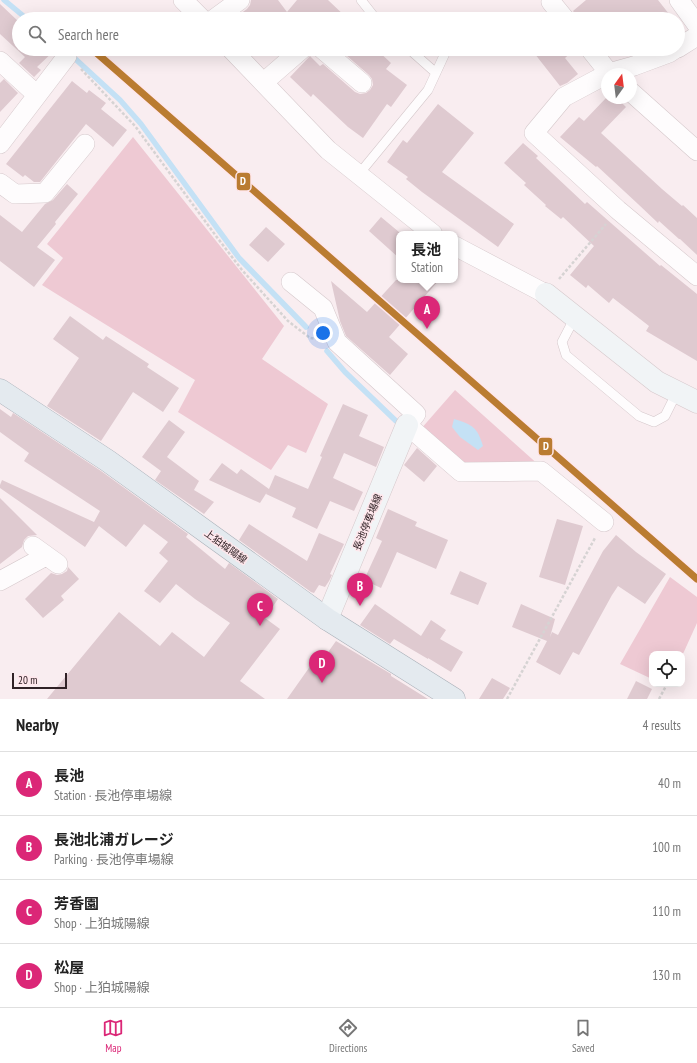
<!DOCTYPE html>
<meta charset="utf-8">
<style>
:root{--surface:#fff;--page:#f6f6f6;--text:#222;--muted:#767676;--line:#e0e0e0;--accent:#db2777}
body{margin:0;font-family:"PT Sans Narrow","Noto Sans JP",sans-serif;background:var(--page);color:var(--text)}
.controls{position:absolute;right:12px;bottom:12px;display:grid;overflow:hidden;border-radius:8px;box-shadow:0 4px 16px #0002}
.controls button{width:36px;height:36px;display:grid;place-items:center;padding:0;border:0;border-bottom:1px solid var(--line);background:var(--surface);color:var(--text);font:20px sans-serif}
.compass{position:absolute;left:601px;top:68px;width:36px;height:36px;border-radius:50%;background:var(--surface);box-shadow:0 4px 16px #0002;rotate:14deg}
.scale{position:absolute;left:12px;bottom:10px;width:55px;box-sizing:border-box;padding-left:4px;border:2px solid #302226;border-top:0;font-size:11px;line-height:14px;white-space:nowrap;color:#302226;-webkit-text-stroke:3px #ffe7ec;paint-order:stroke}
.you{position:absolute;left:323px;top:333px;width:14px;height:14px;margin:-10px;border:3px solid #fff;border-radius:50%;background:#1a73e8;box-shadow:0 0 0 6px #1a73e833}
.badge{display:grid;place-items:center;width:26px;height:26px;border-radius:50%;background:var(--accent);color:#fff;font-size:13px;font-weight:700}
.pin{position:absolute;translate:-50% -33px;filter:drop-shadow(0 1px 2px #0008)}
.pin::after{content:'';position:absolute;top:21px;width:14px;height:12px;background:inherit;clip-path:polygon(0 0,100% 0,50% 100%)}
.popup{position:absolute;left:396px;top:231px;width:62px;height:52px;box-sizing:border-box;display:grid;place-content:center;border-radius:8px;background:var(--surface);filter:drop-shadow(0 1px 3px #0005);font-size:13px;white-space:nowrap;color:var(--muted)}
.popup b{font-size:15px;color:var(--text)}
.popup::after{content:'';position:absolute;left:50%;top:100%;margin-left:-8px;border:8px solid transparent;border-top-color:var(--surface)}
.list{margin:0;padding:0;list-style:none}
h2{display:flex;justify-content:space-between;align-items:center;height:52px;margin:0;padding:0 16px;font-size:17px}
h2 small{font-size:13px;font-weight:400;color:var(--muted)}
.list li{display:grid;grid-template-columns:26px 1fr auto;gap:12px;align-items:center;box-sizing:border-box;height:64px;padding:0 16px;border-top:1px solid var(--line)}
.list b{display:block;font-size:15px;white-space:nowrap}
.list p{margin:0;font-size:13px;white-space:nowrap;color:var(--muted)}
.list em{font-size:13px;font-style:normal;color:var(--muted)}
.icon{flex:none;width:22px;height:22px;fill:none;stroke:currentColor;stroke-width:2;stroke-linecap:round;stroke-linejoin:round}
.map{position:relative;flex:none;width:697px;height:699px;overflow:hidden}
.search{position:absolute;background:var(--surface);box-shadow:0 4px 16px #0002;left:12px;right:12px;top:12px;height:44px;display:flex;align-items:center;gap:10px;box-sizing:border-box;padding:0 14px;border-radius:22px;color:var(--muted);font-size:15px}
.sheet{height:308px;background:var(--surface)}
nav{display:flex;justify-content:space-around;align-items:center;box-sizing:border-box;height:56px;border-top:1px solid var(--line);background:var(--surface);font-size:11px;color:var(--muted)}
nav a{display:grid;justify-items:center;gap:2px}
nav .on{color:var(--accent)}
.map>svg:first-child{display:block}
</style>
<div class="map">
<svg width="697" height="699" viewBox="0 0 697 699">
<rect width="100%" height="100%" fill="#f9edf0"/>
<path fill="#eec9d3" d="M133 137 284 326 262 359 328 404 306 453 288 445 271 470 178 412 195 380 42 285 63 258 47 244Z
M455 390 541 467H464L420 430Z
M670 577 697 597V623L682 656V654H652V679L620 664Z"/>
<path fill="#c4e1f5" d="M454 419C473 425 477 427 483 446L478 450 460 437 452 427Z"/>
<g fill="none" stroke-linecap="round" stroke-linejoin="round">
<path stroke="#c4e1f5" stroke-width="5.5" d="M4 0 27 19
M70 54 120 100 141 124 239 258 306 327
M327 351 345 372 396 421"/>
</g>
<path fill="#dfcad0" d="M251 0H278L287 12 297 0H328L348 19H233L247 9 250 5Z
M586 0H658L673 19H638L633 12 624 19H579L573 11Z
M0 4 19 22V49H56L37 67 41 70 34 77 19 63 25 57 0 34Z
M339 49H376L391 63 386 69 407 85 391 107 387 104 363 138 348 127 313 94 311 97 290 77 310 56 320 66 323 64 355 92 360 94 366 93 370 90 373 85 372 79 369 75Z
M531 49H575L565 58 578 74 567 83 560 86Z
M4 79 18 93 0 112V83Z
M72 81 87 93 89 90 106 103 101 109 127 130 113 147 86 124 40 182H34L25 175 23 177 6 164Z
M606 98H617L626 107 601 133 662 189 682 206 683 205 697 218V255L680 239H679L659 221 658 223 638 204 597 166 596 167 560 137 579 117 584 121Z
M438 104 474 133 442 172 514 224 498 247 422 192 406 179 408 177 387 162 403 140 407 143Z
M523 143 538 156 536 158 585 204 587 202 660 266 661 265 697 294V361L646 331 649 326 613 298 609 303 588 285 586 288 570 275 594 246 563 217 561 219 545 206 546 205 524 185 526 183 504 163Z
M67 184 78 194 55 222 56 224 37 247 55 260 34 287 0 261V215L22 232 45 204 53 200Z
M381 217 399 232V258L369 231Z
M266 227 285 244 268 262 249 245Z
M396 280H439L389 337 408 354 390 375 346 336 340 321 331 281 367 312Z
M70 316 103 340 106 336 149 364 147 367 179 388 163 412 133 392 101 441 47 406 79 358 53 339Z
M343 404 368 415 359 436 384 447 376 467 344 453 333 478 363 492 354 511 330 501 317 529 292 517 296 508 266 494 267 492 260 503 209 480 222 463 237 474 241 469 269 489 275 475 308 489 322 457 320 456Z
M0 409 11 417 13 413 101 471 188 534 186 537 225 569 229 563 278 599 265 618 280 629 240 681 265 699H47L119 612 160 646 172 632 204 657 230 623 195 599 176 584 160 603 144 591 168 561 159 553 168 542 144 524 126 547 99 526 85 547 0 488V485L2 480 94 522 100 511 24 461 29 453 0 432Z
M169 420 185 432 167 457 199 481 194 490 214 502 204 514 155 480 161 471 142 457Z
M417 448 437 466 424 482 404 465Z
M0 498 37 535 28 536 24 540 22 547 0 564Z
M388 509 417 522 415 526 448 540 436 569 397 552 381 588 364 580 382 541 376 538Z
M557 519 583 526 565 585 539 577Z
M249 524 307 561 319 533 344 544 330 574 332 575 329 581 325 587 319 585 314 593 311 592 239 540Z
M616 535 636 552 666 574 645 604 618 586 612 595 579 655 573 652 560 675 536 662 547 641 512 627 521 604 555 619 550 637 552 632 558 635 603 551Z
M68 567 79 579 61 596 64 600 43 618 25 599 51 573 57 575 62 574 67 571Z
M460 571 487 583 478 605 450 594Z
M375 604 421 636 431 620 446 630 440 639 463 652 451 672 428 658V659L394 639 390 644 360 625Z
M336 641 391 674V676L428 699H287L311 665 316 669Z
M492 678 510 688 503 699H479Z
M636 681 652 689 647 699H627Z"/>
<g fill="none" stroke-linecap="round" stroke-linejoin="round">
<g stroke="#d5c8cb" stroke-width="10">
<path id="lane" d="M361 0 376 19
M409 49 436 73
M359 174 428 90 447 49
M575 317 562 342 566 355 639 416 654 422 665 416 677 392"/>
</g>
<g stroke="#d5c8cb" stroke-width="20">
<path id="street" d="M183 0 202 19
M552 0 551 2 565 19
M679 0 697 25
M214 19 240 0
M678 48 697 36
M231 49 328 150 433 234
M322 49 362 83
M590 49 610 74
M675 49 669 53 634 66 609 73 564 97 534 133 618 210 697 276
M0 61 37 95
M264 82 302 49
M631 92 697 151
M0 144 67 56
M0 183 15 194 45 193 85 144
M455 246 546 294
M291 282 323 308 337 342 416 414 407 425 461 472 541 471 604 522
M33 546 58 564
M0 581 46 556"/>
</g>
<g stroke="#d5c8cb" stroke-width="23">
<path id="secondary" d="M546 294 657 382 697 402
M327 619 407 425"/>
</g>
<g stroke="#a7afb7" stroke-width="23">
<path id="primary" d="M0 390 108 461 327 619 454 699"/>
</g>
<path stroke="#d6d3d3" stroke-width="2.5" stroke-dasharray="3 2" stroke-linecap="butt" d="M81 69 135 126 216 236 242 270 288 321 310 338 316 339
M559 279 606 224
M507 699 595 538
M659 699 666 686"/>
<use href="#lane" stroke="#fefcfd" stroke-width="9"/>
<use href="#street" stroke="#fefcfd" stroke-width="19"/>
<use href="#secondary" stroke="#f1f4f6" stroke-width="22"/>
<use href="#primary" stroke="#e4eaef" stroke-width="22"/>
<g stroke="#ffe7ec" stroke-width="10">
<path id="rail-1" d="M92 49 697 579"/>
</g>
<use href="#rail-1" stroke="#ba7c31" stroke-width="7"/>
</g>
<g text-anchor="middle" stroke-width="3" stroke-linejoin="round" paint-order="stroke">
<g font-size="10" fill="#302226" stroke="#ffe7ec">
<text transform="translate(367 522) rotate(-68)" y="4">長池停車場線</text>
<text transform="translate(226 546) rotate(36)" y="4">上狛城陽線</text>
</g>
</g>
<g stroke="#ffe7ec" stroke-width="1.5">
<rect x="236" y="172" width="15" height="19" rx="4" fill="#ba7c31"/>
<rect x="538" y="437" width="15" height="19" rx="4" fill="#ba7c31"/>
</g>
<g font-size="11" text-anchor="middle" font-weight="bold" fill="#fff">
<text x="243" y="185">D</text>
<text x="546" y="450">D</text>
</g>
</svg>
<div class="controls">
<button><svg class="icon" aria-label="locate" viewBox="0 0 24 24"><circle cx="12" cy="12" r="6"/><path d="M12 2v4M12 18v4M2 12h4M18 12h4"/></svg></button>
</div>
<svg class="compass" viewBox="-18 -18 36 36"><path d="M0-13l5 13h-10z" fill="#e53935"/><path d="M0 13l5-13h-10z" fill="#767676"/></svg>
<div class="scale">20 m</div>
<div class="you"></div>
<div class="pin badge" style="left:427px;top:329px">A</div>
<div class="popup"><b>長池</b>Station</div>
<div class="pin badge" style="left:360px;top:606px">B</div>
<div class="pin badge" style="left:260px;top:626px">C</div>
<div class="pin badge" style="left:322px;top:683px">D</div>
<div class="search"><svg class="icon" aria-label="search" viewBox="0 0 24 24"><circle cx="10" cy="10" r="6"/><path d="M15 15l6 6"/></svg>Search here</div>
</div>
<section class="sheet">
<h2>Nearby<small>4 results</small></h2>
<ul class="list">
<li><span class="badge">A</span><div><b>長池</b><p>Station · 長池停車場線</p></div><em>40 m</em></li>
<li><span class="badge">B</span><div><b>長池北浦ガレージ</b><p>Parking · 長池停車場線</p></div><em>100 m</em></li>
<li><span class="badge">C</span><div><b>芳香園</b><p>Shop · 上狛城陽線</p></div><em>110 m</em></li>
<li><span class="badge">D</span><div><b>松屋</b><p>Shop · 上狛城陽線</p></div><em>130 m</em></li>
</ul>
</section>
<nav>
<a class="on"><svg class="icon" aria-label="map" viewBox="0 0 24 24"><path d="M3 6l6-2 6 2 6-2v14l-6 2-6-2-6 2zM9 4v14M15 6v14"/></svg>Map</a>
<a><svg class="icon" aria-label="directions" viewBox="0 0 24 24"><path d="M12 3l9 9-9 9-9-9zM9 14v-3h6M13 9l2 2-2 2"/></svg>Directions</a>
<a><svg class="icon" aria-label="saved" viewBox="0 0 24 24"><path d="M7 4h10v16l-5-4-5 4z"/></svg>Saved</a>
</nav>
